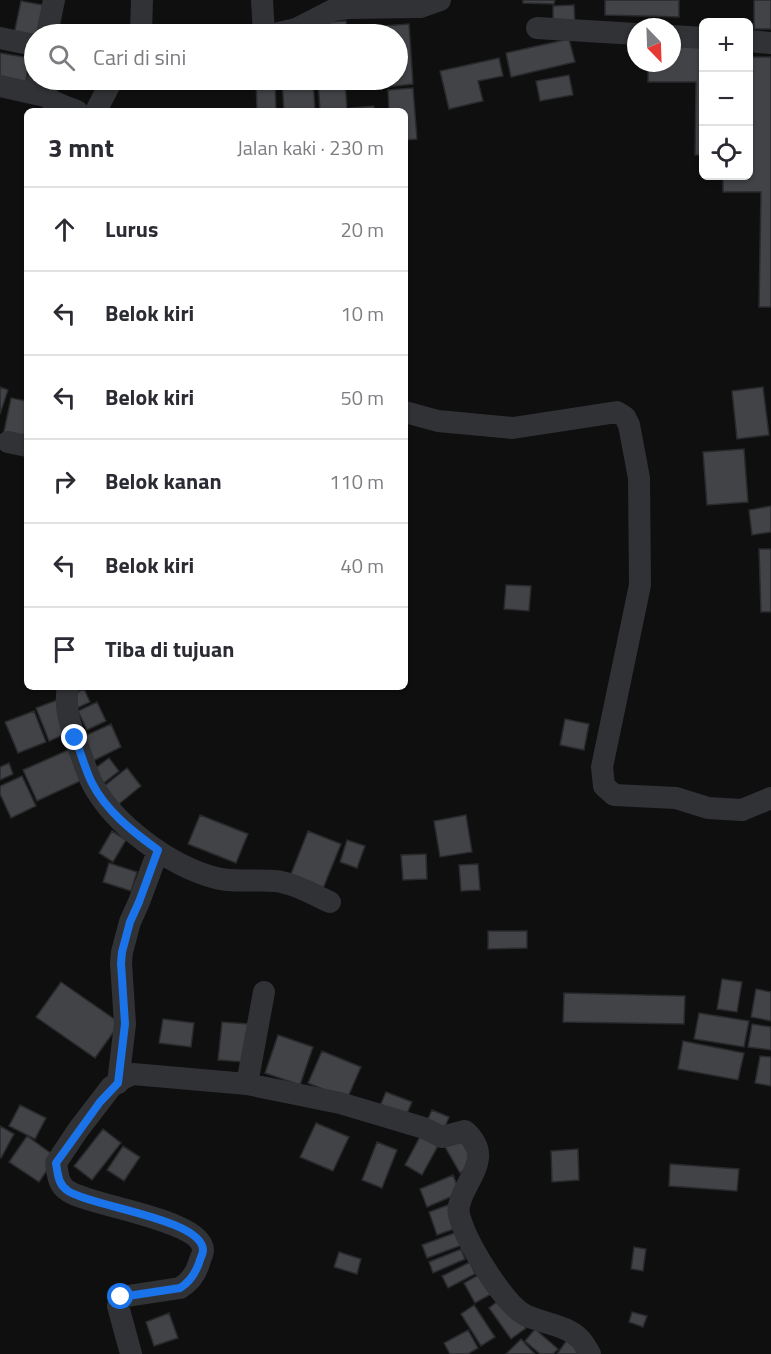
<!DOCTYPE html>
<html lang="id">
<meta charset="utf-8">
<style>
:root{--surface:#fff;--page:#f7f7f7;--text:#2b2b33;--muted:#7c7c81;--line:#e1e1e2}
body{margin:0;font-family:"Titillium Web",sans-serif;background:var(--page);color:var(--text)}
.controls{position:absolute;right:18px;top:18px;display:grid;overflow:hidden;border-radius:9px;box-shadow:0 2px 4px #0004}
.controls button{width:54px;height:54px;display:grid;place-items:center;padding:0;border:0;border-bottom:2px solid var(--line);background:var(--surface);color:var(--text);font:30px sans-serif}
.compass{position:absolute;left:627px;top:18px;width:54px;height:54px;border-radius:50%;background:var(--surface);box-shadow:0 2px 4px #0004;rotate:157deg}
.stop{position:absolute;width:18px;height:18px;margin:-14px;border:4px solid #1a73e8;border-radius:50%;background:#fff}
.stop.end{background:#1a73e8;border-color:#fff;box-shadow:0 2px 6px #0008}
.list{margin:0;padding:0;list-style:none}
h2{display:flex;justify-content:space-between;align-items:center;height:78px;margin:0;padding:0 24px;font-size:26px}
h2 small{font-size:20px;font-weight:400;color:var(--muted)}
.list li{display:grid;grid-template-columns:39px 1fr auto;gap:18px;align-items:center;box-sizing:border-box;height:84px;padding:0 24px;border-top:2px solid var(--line)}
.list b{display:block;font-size:22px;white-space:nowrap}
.list em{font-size:20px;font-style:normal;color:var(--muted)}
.icon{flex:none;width:33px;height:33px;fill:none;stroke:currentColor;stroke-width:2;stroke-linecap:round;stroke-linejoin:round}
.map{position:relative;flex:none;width:771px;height:1354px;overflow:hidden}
.search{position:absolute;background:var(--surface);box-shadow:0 2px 4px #0004;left:24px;top:24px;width:384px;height:66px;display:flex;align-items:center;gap:15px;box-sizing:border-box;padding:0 21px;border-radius:33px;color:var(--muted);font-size:22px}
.panel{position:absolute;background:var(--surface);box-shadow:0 2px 4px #0004;left:24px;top:108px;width:384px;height:582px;border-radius:9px}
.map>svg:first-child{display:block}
</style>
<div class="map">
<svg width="771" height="1354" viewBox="0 0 771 1354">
<rect width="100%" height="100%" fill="#0f0f10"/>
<path fill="#414346" stroke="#292a2c" stroke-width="1.5" d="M523 0H555L554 4 523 3Z
M605 0H679V17L605 15Z
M754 0H771V29H754Z
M21 1 43 5 37 34H14Z
M574 5 575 24H553V6Z
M346 21 347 34H311V23Z
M409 24 413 84 388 87 387 80H398V34H384L383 26Z
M569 39 575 62 511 77 506 53Z
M672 44 704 45V155H695L696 82H648V63H672Z
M0 53 30 58 25 86 0 82Z
M748 57H771V307H759L761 192H723V176H748Z
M499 58 503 76 478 81 483 101 449 109 440 71Z
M569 75 573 95 540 101 536 81Z
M256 80H275L276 111H257Z
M282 80H313L315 111H284Z
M318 80H345L347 110 320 111Z
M413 88 417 139 405 140V111H389L388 90Z
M374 106V111H351V108Z
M0 387 8 390 0 414Z
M763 387 769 435 737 439 732 391Z
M11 398 27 401V423L23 440 3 436Z
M744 449 748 502 707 505 703 452Z
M771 506V532L752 535 749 510Z
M759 549H771V612H761Z
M506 585 531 586 529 611 504 609Z
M84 689 90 702 75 709 69 696Z
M60 699 73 731 49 741 36 708Z
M97 702 106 721 87 730 78 711Z
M34 711 46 742 18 753 5 722Z
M565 719 589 724 584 750 560 745Z
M111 724 121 747 89 763 78 739Z
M75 747 89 777 37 801 23 770Z
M109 758 119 771 100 786 90 772Z
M9 763 13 774 0 780V767Z
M127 768 141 786 114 808 99 790Z
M22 776 36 806 11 818 0 794V786Z
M200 815 248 834 236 863 188 844Z
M466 815 472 852 440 857 434 821Z
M112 831 126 840 113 862 99 853Z
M308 831 341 844 322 891 289 879Z
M347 840 365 846 357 868 340 862Z
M426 854 427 879 403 880 401 855Z
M109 863 137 872 131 891 103 882Z
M478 864 480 890 461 891 459 865Z
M488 931H527V948L488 949Z
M722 979 742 982 737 1012 717 1009Z
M61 982 120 1023 95 1058 36 1017Z
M756 989 771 992V1021L751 1017Z
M564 993 685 996 684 1024 563 1022Z
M699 1013 749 1021 744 1047 694 1039Z
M163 1019 194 1023 191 1047 159 1043Z
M222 1022 249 1024 245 1062 218 1060Z
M752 1024 771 1027V1050L748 1047Z
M278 1035 313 1047 300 1085 265 1073Z
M683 1041 744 1053 738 1080 678 1069Z
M322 1051 361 1067 347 1099 308 1083Z
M760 1056 771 1057V1086L755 1083Z
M386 1092 412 1102 405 1118 379 1108Z
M20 1105 46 1118 35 1139 9 1126Z
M432 1110 449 1117 443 1132 425 1125Z
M316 1123 349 1137 333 1171 300 1157Z
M0 1126 14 1134 1 1158H0Z
M103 1129 121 1143 92 1180 74 1166Z
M422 1133 440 1142 422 1175 405 1165Z
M27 1136 56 1157 39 1182 9 1162Z
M459 1137 475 1164 460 1173 444 1145Z
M377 1142 397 1150 382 1188 362 1180Z
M123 1146 140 1157 124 1181 107 1170Z
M578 1149 579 1180 552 1182 551 1151Z
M670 1164 739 1169 737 1191 669 1186Z
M453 1175 460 1193 427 1207 420 1189Z
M448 1205 457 1228 437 1235 429 1212Z
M457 1232 462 1245 427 1258 422 1245Z
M634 1247 646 1249 643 1271 631 1269Z
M461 1249 465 1259 433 1273 429 1262Z
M339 1252 361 1259 357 1274 334 1267Z
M470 1262 475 1274 448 1288 442 1276Z
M482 1273 493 1293 475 1303 464 1283Z
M503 1297 526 1328 511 1339 489 1308Z
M474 1305 495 1337 481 1346 461 1314Z
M632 1312 647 1316 643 1327 629 1322Z
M169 1313 178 1338 154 1346 146 1322Z
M535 1329 558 1349 553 1354H540L525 1341Z
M468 1330 478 1348 468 1354H450L444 1343Z
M521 1339 535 1354H506Z
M567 1340 585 1354H557Z"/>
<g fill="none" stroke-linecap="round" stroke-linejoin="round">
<path stroke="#313235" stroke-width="22" d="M262 0 264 34
M537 28 636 34
M47 34 54 0
M141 34 142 0
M275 34 296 29 333 10 348 8 420 7 440 0
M672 36 704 38
M0 38 34 45
M748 41 771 43
M38 80C42 101 59 104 77 111
M0 86 45 96
M96 111 112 80
M405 412 438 421 513 428 617 412 625 417 629 425 639 478 640 585 602 767 604 786 614 795 676 798 708 808 742 810 771 798
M8 442 27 446
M68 687C63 712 74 735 82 757 85 766 88 775 92 783 114 825 170 866 216 878 235 883 255 879 275 881 294 883 312 894 330 902
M118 1083 125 1024 121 963 122 952 130 922 139 902 158 851
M247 1084 264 992
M131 1354 118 1306 121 1297 180 1288C190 1282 196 1274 199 1263 200 1259 203 1254 203 1250 202 1219 92 1207 68 1191 58 1185 58 1175 56 1163L78 1130 111 1087 124 1078 133 1074 247 1084 340 1103 424 1128 442 1137 465 1131C494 1157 467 1177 460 1202 457 1209 459 1217 462 1224 470 1247 504 1304 525 1315 541 1323 567 1325 580 1339 584 1343 587 1349 590 1354"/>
</g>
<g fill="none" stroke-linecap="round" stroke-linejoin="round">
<path stroke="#1a73e8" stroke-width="8" d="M75 738C81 753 85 769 92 783 106 811 133 832 158 850L139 902 130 922 122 952 121 963 125 1024 118 1083 100 1102 56 1163C58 1175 58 1184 68 1191 93 1207 202 1219 203 1250 203 1254 200 1259 199 1263 195 1274 190 1282 180 1288L121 1297"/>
</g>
</svg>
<div class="controls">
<button>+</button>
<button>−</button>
<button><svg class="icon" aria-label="locate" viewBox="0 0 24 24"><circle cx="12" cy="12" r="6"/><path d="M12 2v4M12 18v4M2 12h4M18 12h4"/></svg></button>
</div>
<svg class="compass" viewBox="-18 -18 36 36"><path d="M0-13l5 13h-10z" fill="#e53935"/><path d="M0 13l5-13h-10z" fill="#7c7c81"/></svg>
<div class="stop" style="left:121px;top:1297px"></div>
<div class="stop end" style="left:75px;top:738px"></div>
<div class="search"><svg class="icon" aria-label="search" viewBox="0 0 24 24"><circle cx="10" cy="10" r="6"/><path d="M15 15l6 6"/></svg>Cari di sini</div>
<section class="panel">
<h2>3 mnt<small>Jalan kaki · 230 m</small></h2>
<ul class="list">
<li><svg class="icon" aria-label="ahead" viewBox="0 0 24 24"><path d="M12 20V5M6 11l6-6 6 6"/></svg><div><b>Lurus</b></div><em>20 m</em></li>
<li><svg class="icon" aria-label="left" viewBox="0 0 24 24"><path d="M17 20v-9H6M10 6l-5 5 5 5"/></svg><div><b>Belok kiri</b></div><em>10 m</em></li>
<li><svg class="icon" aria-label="left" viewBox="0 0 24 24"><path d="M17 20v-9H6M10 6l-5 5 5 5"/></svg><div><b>Belok kiri</b></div><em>50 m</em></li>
<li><svg class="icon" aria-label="right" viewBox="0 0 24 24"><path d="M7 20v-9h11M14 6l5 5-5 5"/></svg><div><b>Belok kanan</b></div><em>110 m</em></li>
<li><svg class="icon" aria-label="left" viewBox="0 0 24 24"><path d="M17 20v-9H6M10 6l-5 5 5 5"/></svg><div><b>Belok kiri</b></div><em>40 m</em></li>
<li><svg class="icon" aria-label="arrive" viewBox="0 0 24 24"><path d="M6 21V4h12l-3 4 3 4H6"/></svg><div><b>Tiba di tujuan</b></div></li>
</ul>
</section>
</div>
